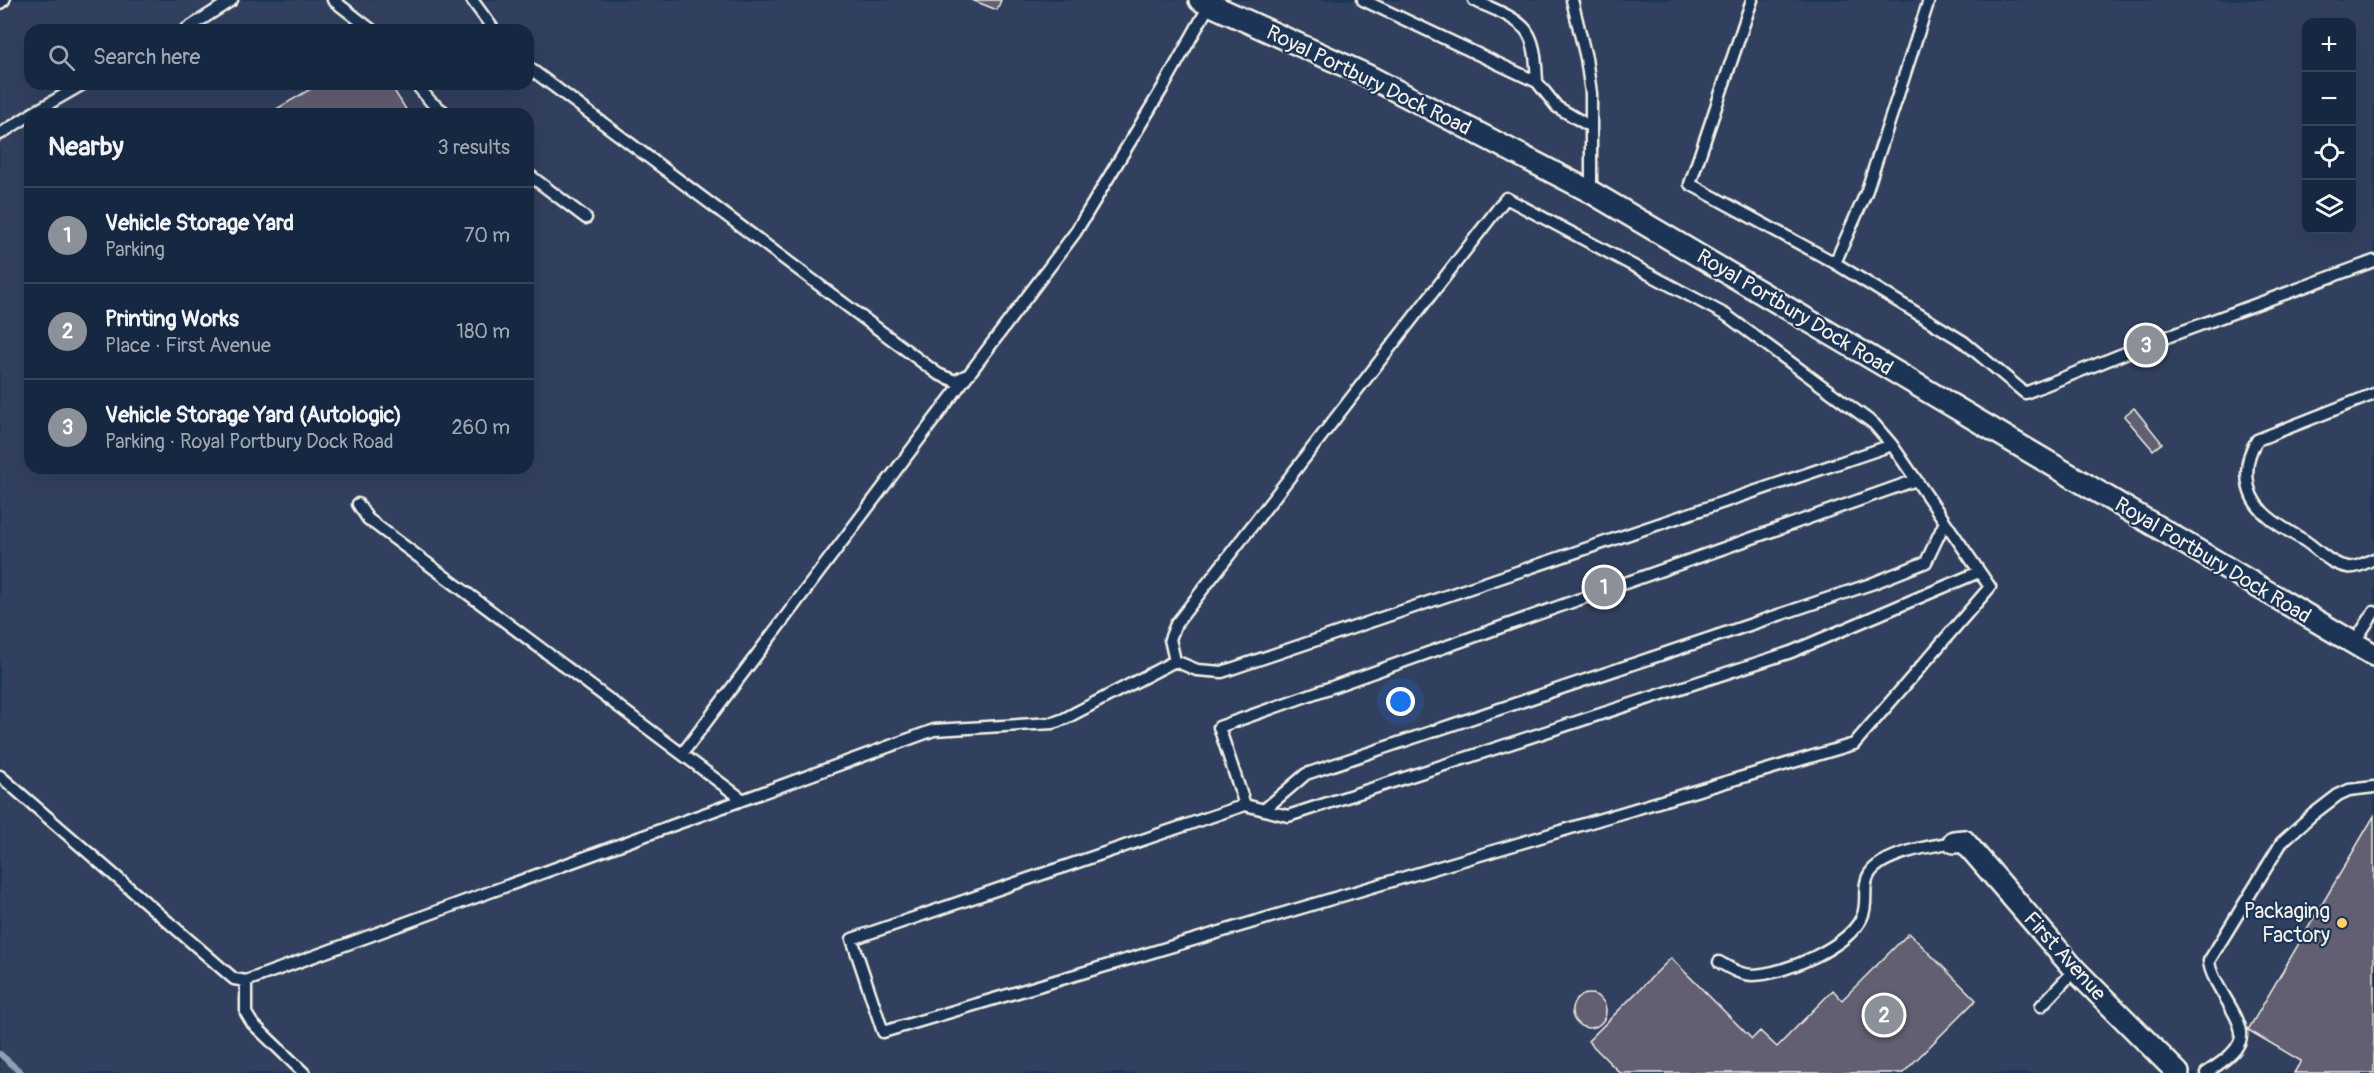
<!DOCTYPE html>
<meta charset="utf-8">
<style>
:root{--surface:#162841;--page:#1f3048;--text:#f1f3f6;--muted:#9ea6b1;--line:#35445a;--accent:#8c9099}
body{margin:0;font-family:Pangolin,sans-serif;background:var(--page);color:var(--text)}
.controls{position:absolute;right:18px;top:18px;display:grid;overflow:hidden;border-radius:12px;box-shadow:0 6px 24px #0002}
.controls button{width:54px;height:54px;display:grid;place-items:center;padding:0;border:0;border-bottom:2px solid var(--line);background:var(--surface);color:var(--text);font:30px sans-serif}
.you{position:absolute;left:1401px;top:702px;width:21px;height:21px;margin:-15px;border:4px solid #fff;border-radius:50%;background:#1a73e8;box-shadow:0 0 0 9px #1a73e833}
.badge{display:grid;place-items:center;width:39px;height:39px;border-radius:50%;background:var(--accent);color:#fff;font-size:20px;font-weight:700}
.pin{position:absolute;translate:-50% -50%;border:3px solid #fff;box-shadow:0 2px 6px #0006}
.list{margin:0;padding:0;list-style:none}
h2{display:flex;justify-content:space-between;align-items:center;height:78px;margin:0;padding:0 24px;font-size:26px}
h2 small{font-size:20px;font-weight:400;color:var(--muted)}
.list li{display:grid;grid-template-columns:39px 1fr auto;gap:18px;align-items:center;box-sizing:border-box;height:96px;padding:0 24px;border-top:2px solid var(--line)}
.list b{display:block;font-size:22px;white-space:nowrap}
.list p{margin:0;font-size:20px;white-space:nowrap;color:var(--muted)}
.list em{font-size:20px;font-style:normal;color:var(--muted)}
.icon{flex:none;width:33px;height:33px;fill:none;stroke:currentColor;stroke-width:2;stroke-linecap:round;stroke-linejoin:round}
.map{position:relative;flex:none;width:2374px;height:1073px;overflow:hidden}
.search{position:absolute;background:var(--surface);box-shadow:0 6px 24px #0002;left:24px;top:24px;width:510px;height:66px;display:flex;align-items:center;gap:15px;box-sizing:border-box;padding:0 21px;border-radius:18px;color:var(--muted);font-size:22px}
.panel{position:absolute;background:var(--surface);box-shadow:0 6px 24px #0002;left:24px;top:108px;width:510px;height:366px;border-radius:18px}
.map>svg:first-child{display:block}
</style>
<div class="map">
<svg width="2374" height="1073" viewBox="0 0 2374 1073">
<rect width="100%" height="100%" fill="#1d3557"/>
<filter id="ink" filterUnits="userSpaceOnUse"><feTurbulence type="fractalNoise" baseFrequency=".0167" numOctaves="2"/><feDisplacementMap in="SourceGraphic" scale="12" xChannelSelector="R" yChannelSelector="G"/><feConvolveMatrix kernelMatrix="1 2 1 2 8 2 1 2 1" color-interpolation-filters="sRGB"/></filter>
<g filter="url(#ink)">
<path fill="#32415f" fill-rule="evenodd" d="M0 0H2374V1073H0ZM2306 22H2352V230H2306ZM30 30H528V84H30ZM30 114H528V468H30Z"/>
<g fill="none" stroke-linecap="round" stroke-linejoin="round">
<path stroke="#8ca2b2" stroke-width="6" d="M0 1054 22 1073"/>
</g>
<path fill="#635e73" stroke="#f4f1e8" stroke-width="1.5" d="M972 0H1001L997 10Z
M319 84H390L409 114H268Z
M2134 408 2162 443 2153 450 2124 416Z
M2374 816V1073H2294L2301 1061 2248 1030Z
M1909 933 1976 1000 1903 1073H1620L1588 1041 1671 958 1752 1039 1760 1031 1777 1047 1833 990 1842 1000Z
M1572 1011a17 17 0 1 1 34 0a17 17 0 1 1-34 0Z"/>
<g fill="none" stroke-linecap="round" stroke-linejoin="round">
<g stroke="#f4f1e8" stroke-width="15">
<path id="service" d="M333 0 372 30
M472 0 494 30
M1363 0 1537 82 1557 107 1591 127
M1474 0C1491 9 1520 17 1529 35 1536 48 1536 67 1537 82
M1572 0 1586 58 1591 93V192
M1752 0 1690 184 1835 263
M1929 0 1866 193 1835 263 1964 342 2025 393 2148 344 2374 261
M0 3 4 0
M185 30 232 0
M528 67 938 374 955 381 969 374 1075 233 1165 84 1210 4
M416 84 431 102 447 114
M31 114 83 84
M0 134 30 115
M528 174 586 218
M1506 198 1726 315 1874 424 1892 445 1222 672 1197 670 1175 661 1170 639 1176 624Z
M2374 394 2257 440C2243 461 2243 493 2263 512 2274 524 2291 532 2305 541 2320 551 2329 564 2348 567 2355 569 2367 562 2374 559
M1892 445 1990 587 1854 744 883 1032 852 939 1245 805 1288 816 1791 652 1979 572
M358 504 368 519 742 799
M2354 643 2374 612
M682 754 967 376
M0 776 234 979 246 981 934 730 1053 723 1064 719 1175 661
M1245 805 1219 727 1916 480
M1265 809 1306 774 1871 584 1926 562 1945 522
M1719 962C1730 968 1740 975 1753 975 1785 974 1848 947 1862 917 1869 903 1861 886 1870 873 1884 853 1931 846 1954 842
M246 981V1013L252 1023 304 1073
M2041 1006 2075 970
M2206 1073C2217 1065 2235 1055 2240 1041 2248 1021 2211 986 2209 961L2282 842 2312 815 2338 795 2349 790 2374 787"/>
</g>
<g stroke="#f4f1e8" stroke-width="26">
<path id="minor" d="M1200 0 1366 75 1591 192 2374 655
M1954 842 1964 841 2075 970 2178 1073"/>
</g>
<use href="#service" stroke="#1d3557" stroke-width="10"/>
<use href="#minor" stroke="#1d3557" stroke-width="21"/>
</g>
</g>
<circle fill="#ffd166" stroke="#1d3557" stroke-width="2" cx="2342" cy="923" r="6"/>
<g text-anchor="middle" stroke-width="4.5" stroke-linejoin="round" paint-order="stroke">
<g font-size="21" fill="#f4f1e8" stroke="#1d3557">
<text transform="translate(1369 80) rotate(26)" y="7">Royal Portbury Dock Road</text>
<text transform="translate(1795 312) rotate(31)" y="7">Royal Portbury Dock Road</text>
<text transform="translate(2213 560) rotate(31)" y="7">Royal Portbury Dock Road</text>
<text transform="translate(2065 956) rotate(48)" y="7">First Avenue</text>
</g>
<g font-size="21" fill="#f4f1e8" stroke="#1d3557" text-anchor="end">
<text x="2330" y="918">Packaging<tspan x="2330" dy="24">Factory</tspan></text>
</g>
</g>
</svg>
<div class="controls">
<button>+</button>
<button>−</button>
<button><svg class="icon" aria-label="locate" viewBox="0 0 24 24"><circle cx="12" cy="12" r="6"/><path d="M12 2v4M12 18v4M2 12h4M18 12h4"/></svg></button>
<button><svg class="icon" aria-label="layers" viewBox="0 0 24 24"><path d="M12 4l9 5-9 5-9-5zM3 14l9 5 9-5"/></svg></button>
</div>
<div class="you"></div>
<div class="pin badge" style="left:1604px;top:587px">1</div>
<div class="pin badge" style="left:1884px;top:1015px">2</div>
<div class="pin badge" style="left:2146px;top:345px">3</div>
<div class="search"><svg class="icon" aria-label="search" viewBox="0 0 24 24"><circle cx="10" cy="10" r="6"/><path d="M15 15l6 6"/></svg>Search here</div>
<section class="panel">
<h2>Nearby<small>3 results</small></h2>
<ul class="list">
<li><span class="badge">1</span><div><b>Vehicle Storage Yard</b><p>Parking</p></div><em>70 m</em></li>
<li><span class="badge">2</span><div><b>Printing Works</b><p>Place · First Avenue</p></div><em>180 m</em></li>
<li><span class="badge">3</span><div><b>Vehicle Storage Yard (Autologic)</b><p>Parking · Royal Portbury Dock Road</p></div><em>260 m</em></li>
</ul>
</section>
</div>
